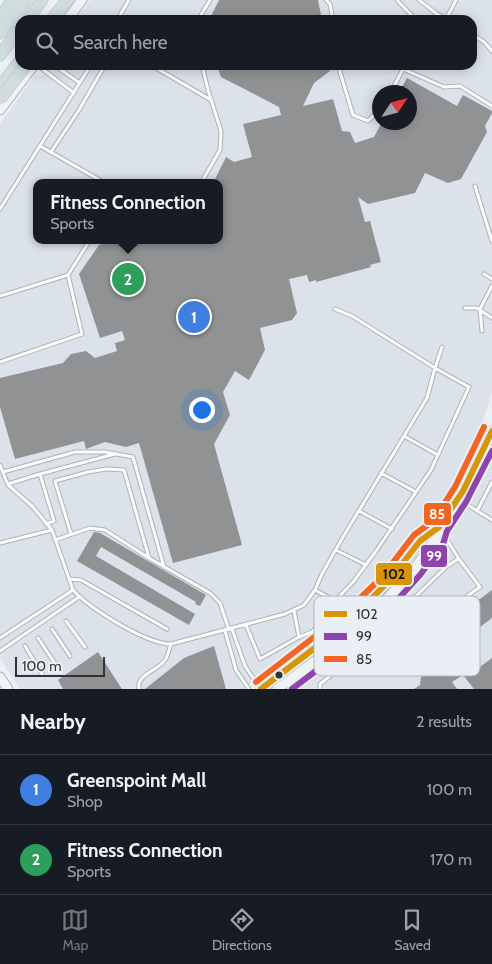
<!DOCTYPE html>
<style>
:root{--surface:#171b24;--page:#242831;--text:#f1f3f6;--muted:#9ea1a6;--line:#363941;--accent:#727477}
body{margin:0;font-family:Cabin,sans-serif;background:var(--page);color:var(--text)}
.compass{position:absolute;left:372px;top:85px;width:45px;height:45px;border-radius:50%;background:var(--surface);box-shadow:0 2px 12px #0003;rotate:54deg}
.scale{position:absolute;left:15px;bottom:12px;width:90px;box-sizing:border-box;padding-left:5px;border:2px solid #303234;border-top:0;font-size:14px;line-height:18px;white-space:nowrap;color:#303234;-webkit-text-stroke:4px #eaeff6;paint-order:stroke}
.you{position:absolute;left:201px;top:409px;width:18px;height:18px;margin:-12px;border:4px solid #fff;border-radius:50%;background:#1a73e8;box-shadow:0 0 0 8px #1a73e833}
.badge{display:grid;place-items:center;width:32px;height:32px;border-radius:50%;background:var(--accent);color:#fff;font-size:16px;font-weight:700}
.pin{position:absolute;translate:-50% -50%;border:2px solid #fff;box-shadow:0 1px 5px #0006}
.popup{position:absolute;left:33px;top:179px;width:190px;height:65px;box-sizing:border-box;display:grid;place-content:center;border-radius:10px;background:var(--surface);filter:drop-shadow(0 1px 4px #0005);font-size:16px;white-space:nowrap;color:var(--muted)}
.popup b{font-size:19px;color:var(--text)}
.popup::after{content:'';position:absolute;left:50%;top:100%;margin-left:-10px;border:10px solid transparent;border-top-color:var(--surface)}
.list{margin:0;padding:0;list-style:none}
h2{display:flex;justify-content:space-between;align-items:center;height:65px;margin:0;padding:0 20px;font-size:21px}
h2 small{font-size:16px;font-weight:400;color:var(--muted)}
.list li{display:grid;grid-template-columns:32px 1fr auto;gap:15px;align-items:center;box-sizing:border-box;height:70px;padding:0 20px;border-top:1px solid var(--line)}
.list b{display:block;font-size:19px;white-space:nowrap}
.list p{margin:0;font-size:16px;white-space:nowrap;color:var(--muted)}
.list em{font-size:16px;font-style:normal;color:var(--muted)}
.icon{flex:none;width:28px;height:28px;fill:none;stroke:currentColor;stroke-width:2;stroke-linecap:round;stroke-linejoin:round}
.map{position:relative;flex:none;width:492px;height:689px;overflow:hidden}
.search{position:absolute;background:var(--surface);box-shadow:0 2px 12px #0003;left:15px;right:15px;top:15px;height:55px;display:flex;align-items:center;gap:12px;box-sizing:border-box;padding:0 18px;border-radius:15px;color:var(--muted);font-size:19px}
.sheet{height:205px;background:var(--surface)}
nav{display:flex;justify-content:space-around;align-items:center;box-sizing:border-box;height:70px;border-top:1px solid var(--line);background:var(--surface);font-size:14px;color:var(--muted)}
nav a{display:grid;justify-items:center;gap:2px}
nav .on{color:var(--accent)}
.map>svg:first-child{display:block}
</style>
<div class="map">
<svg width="492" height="689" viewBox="0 0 492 689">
<rect width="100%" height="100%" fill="#edf0f3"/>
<path fill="#dbe2e9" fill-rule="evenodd" d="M90 0H492V392L483 421 465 460 441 504 416 541 388 572 359 604 304 650 271 676H260L245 689H20L1 660 0 655V124L35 75 42 76 49 65H472V20H75ZM380 92H410V122H380ZM37 183H219V240H37Z
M492 455V689H289L378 618 409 584 449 535 470 499Z"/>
<path fill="#909294" d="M219 0H318L322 20H209Z
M217 65H328L330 71 314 83 303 106 333 99 342 131 350 132 355 143 374 137 382 122H410V92H399L407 78 457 106 463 95 492 111V113L485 126 487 132 461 179 448 183 425 173 415 193 368 204 358 197 365 222 370 221 381 262 370 265 371 267 316 282V280L309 282 307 275 289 279 297 313 292 320 260 328 265 350 249 380 235 371 223 392 230 415 214 444 242 545 173 563 139 443 126 447 105 442 86 449 84 441 15 459 0 407V378L63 363 71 354 86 351 95 358 117 351 115 343 125 340 122 331 100 338 79 274 99 245 119 240H176L178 242 187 240H219V183H213L226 157 234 162 252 157 243 124 281 115 279 107 221 77Z
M94 532 100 533 206 595 200 606 195 604 196 602 101 547 96 556 195 614 189 625 77 561Z
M492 590V618L476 630 469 675 492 658V689H474L463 675 452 682 457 689H414L420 685 421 677 446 659 453 619Z
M214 646 226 689H145L184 658Z
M98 652 122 689H63L58 680Z"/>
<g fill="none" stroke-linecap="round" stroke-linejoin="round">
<g stroke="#afb1b4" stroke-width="5">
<path id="lane" d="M326 0 330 4 333 20
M397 0 416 20
M419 0 437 14 449 20
M446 19 452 8 456 0
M117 20 129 0
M198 20 210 0
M433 20 437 14
M472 34 484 42 492 51
M37 65 74 93
M54 65 80 83
M151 65 211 100
M339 65 340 72 353 115 368 121 380 109
M391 92 403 69 444 87 460 86 492 106
M40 146 105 183
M51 152 79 110 105 65
M201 183 220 150 221 131 208 90 202 65
M475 186 492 241
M0 209 91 65
M484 274 492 279
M0 296 68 275
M465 308H477L492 318
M482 331 480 309 492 286
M0 362 82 334 68 275 90 240
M404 436 438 455
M0 465 8 485 32 506 52 530 73 590C89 608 146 644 171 644L285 614 304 605 315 590 322 574 343 537 427 398 435 368 442 347
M3 472 75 452H105L133 457 164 567
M381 473 416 492
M8 484 40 474
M458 499 492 520
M359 511 392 529
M477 511 492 482
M46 524 54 521 40 474 115 454
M71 534 55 481 88 472 106 469 124 470 149 558
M55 540 90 528 105 530 149 558 210 593 220 603 229 630
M0 543 52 530
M336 550 366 565
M69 579 81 580 167 629
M315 590 335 601
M294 611 299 637
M66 621 85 647
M246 625 260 659 299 637 312 632 324 620 335 601 354 581 376 551 431 470 469 387 435 368 352 316 335 309
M52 629 70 656
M232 629 245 666 260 688
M225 631 236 670 249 689
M0 638 73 590
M38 638 56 665
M25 646 42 674
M0 651 79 597
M385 654 412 627 426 637 456 604 480 587 459 559 441 530
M139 689C136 674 158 671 165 660 168 656 169 649 171 644
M320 689V684L366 647 373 638 446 567 458 559"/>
</g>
<g stroke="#afb1b4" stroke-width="11">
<path id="secondary" d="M67 20 82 0
M0 110 34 65
M0 677 8 689
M261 689 315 648 361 609 382 588 425 535 439 527
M277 689 348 636 382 604 414 569 435 540 439 527 458 498 482 452 492 431"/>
</g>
<g stroke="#cbccce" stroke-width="13">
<path id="highway" d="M0 17 13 0
M27 20 42 0
M51 20 67 0
M0 33 25 0
M0 55 20 29
M0 87 20 61"/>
</g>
<use href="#lane" stroke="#fcfdfd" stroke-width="3"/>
<use href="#secondary" stroke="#eff3f5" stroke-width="9"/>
<use href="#highway" stroke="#cfdce0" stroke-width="11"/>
<g stroke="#cbccce" stroke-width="13" stroke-linecap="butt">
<path id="highway-bridge" d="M0 99 26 65"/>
</g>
<use href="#highway-bridge" stroke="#cfdce0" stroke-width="11"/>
<g stroke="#eaeff6" stroke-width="10">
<path id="bus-1" d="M261 689 324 641 354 616 387 583 420 541 439 527 463 491 492 431"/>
</g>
<g stroke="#eaeff6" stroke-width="10">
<path id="bus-2" d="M292 689 354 642 388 610 420 575 443 544 447 531 466 502 492 451"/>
</g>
<g stroke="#eaeff6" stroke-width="10">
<path id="bus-3" d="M256 682 318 634 348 610 381 578 414 535 433 521 455 487 484 427"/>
</g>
<use href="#bus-1" stroke="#d99508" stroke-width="6"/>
<use href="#bus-2" stroke="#8e44ad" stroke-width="6"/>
<use href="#bus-3" stroke="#f26522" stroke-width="6"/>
</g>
<circle fill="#303234" stroke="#eaeff6" stroke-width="2" cx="279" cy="675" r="4.5"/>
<rect x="314" y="596" width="166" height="80" rx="8" fill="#eaeff6" stroke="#b2b6bc" stroke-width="1"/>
<rect x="324" y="611" width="23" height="6" fill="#d99508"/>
<rect x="324" y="633" width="23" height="7" fill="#8e44ad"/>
<rect x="324" y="656" width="23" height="6" fill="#f26522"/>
<g font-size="14" fill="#303234">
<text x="356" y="619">102</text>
<text x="356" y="641">99</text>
<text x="356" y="664">85</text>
</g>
<g stroke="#eaeff6" stroke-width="2">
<rect x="423" y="502" width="29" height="24" rx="5" fill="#f26522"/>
<rect x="420" y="544" width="28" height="24" rx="5" fill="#8e44ad"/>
<rect x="375" y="562" width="38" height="24" rx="5" fill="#d99508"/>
</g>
<g font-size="14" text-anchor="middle" font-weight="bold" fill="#fff">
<text x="437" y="519">85</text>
<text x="434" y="561">99</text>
</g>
<g font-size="14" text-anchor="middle" font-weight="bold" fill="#111">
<text x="394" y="579">102</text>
</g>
</svg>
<svg class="compass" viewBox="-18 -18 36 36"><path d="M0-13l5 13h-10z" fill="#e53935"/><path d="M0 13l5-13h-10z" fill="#9ea1a6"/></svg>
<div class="scale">100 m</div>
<div class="you"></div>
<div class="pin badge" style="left:194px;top:317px;background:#3f7fe0">1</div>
<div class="pin badge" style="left:128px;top:279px;background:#2e9e5b">2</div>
<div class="popup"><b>Fitness Connection</b>Sports</div>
<div class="search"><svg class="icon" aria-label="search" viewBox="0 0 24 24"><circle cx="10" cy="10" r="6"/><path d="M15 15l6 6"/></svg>Search here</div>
</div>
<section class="sheet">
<h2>Nearby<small>2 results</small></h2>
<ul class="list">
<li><span class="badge" style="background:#3f7fe0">1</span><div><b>Greenspoint Mall</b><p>Shop</p></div><em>100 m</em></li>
<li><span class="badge" style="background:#2e9e5b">2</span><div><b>Fitness Connection</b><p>Sports</p></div><em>170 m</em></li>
</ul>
</section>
<nav>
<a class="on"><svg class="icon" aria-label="map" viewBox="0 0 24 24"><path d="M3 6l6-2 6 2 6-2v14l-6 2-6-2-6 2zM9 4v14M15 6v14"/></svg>Map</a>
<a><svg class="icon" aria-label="directions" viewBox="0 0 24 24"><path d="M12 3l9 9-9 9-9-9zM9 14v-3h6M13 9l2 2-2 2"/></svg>Directions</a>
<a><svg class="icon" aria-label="saved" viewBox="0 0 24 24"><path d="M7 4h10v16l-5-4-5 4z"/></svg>Saved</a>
</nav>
